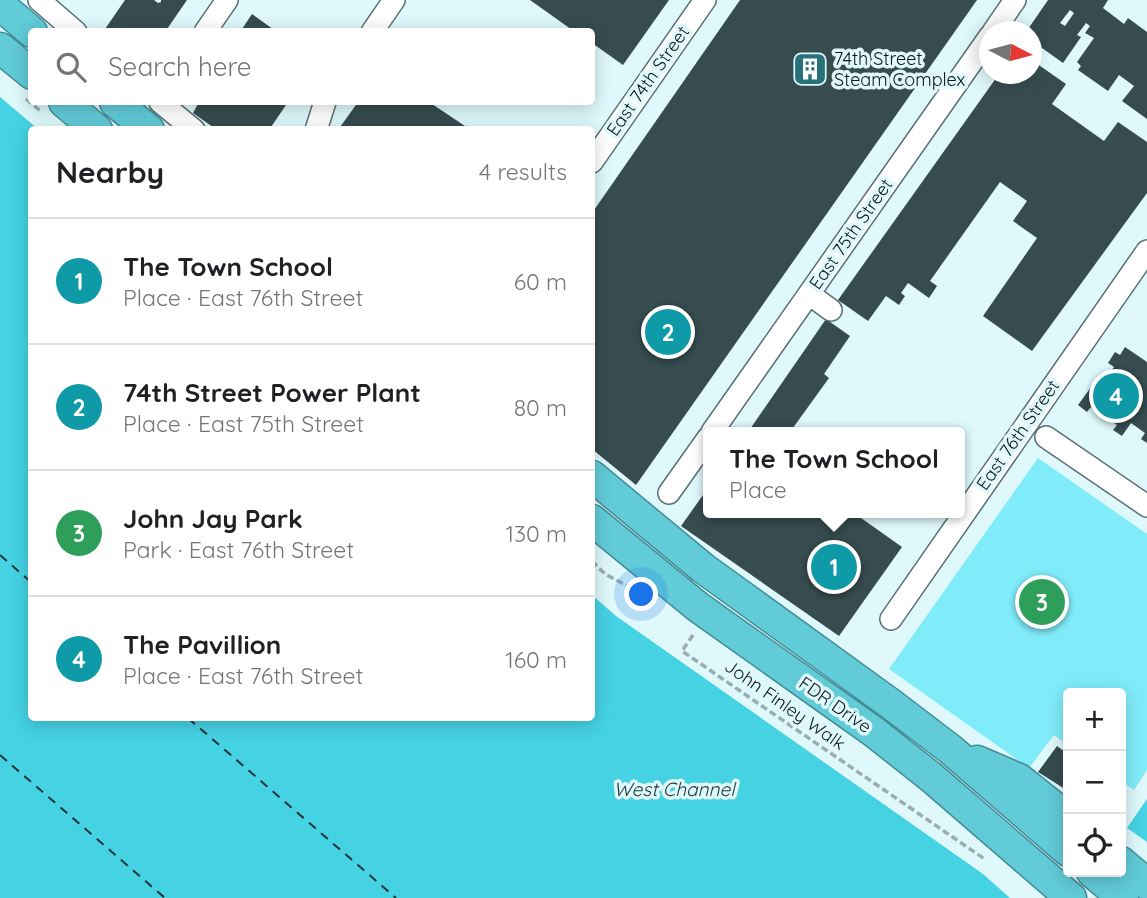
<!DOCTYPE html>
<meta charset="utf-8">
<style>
:root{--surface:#fff;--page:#f2f2f2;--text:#202124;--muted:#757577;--line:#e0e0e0;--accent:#111827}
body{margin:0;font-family:Quicksand,sans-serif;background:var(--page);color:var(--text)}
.controls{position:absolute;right:21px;bottom:21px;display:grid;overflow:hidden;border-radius:7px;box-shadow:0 4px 18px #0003}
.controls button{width:63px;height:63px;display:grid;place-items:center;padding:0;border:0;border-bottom:2px solid var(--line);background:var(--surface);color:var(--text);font:35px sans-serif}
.compass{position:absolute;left:979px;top:21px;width:63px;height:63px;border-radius:50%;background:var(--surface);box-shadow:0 4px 18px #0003;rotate:96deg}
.you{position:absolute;left:642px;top:595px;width:24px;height:24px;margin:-18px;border:5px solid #fff;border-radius:50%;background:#1a73e8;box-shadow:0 0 0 10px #1a73e833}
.badge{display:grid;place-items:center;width:46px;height:46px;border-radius:50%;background:var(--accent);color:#fff;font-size:23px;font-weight:700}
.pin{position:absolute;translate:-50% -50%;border:4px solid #fff;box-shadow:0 2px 7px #0006}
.popup{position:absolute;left:703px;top:427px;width:262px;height:91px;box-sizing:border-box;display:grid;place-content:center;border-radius:7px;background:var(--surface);filter:drop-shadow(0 2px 5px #0005);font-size:23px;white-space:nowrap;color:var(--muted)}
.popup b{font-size:26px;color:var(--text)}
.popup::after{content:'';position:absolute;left:50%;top:100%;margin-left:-14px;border:14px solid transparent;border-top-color:var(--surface)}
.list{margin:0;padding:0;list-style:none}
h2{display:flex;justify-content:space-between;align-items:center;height:91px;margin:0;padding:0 28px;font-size:30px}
h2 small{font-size:23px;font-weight:400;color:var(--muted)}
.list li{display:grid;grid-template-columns:46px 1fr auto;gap:21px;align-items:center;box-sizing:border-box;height:126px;padding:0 28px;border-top:2px solid var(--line)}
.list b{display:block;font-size:26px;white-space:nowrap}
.list p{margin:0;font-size:23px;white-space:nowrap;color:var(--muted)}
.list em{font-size:23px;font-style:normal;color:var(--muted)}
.icon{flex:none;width:38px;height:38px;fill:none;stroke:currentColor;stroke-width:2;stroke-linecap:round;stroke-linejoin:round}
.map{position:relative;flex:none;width:1147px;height:898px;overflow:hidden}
.search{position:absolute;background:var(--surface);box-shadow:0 4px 18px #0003;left:28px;top:28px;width:567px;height:77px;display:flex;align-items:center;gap:18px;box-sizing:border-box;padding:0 24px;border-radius:7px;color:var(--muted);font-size:26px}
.panel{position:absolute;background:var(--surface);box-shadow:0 4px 18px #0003;left:28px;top:126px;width:567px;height:595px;border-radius:7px}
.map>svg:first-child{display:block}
</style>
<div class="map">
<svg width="1147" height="898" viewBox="0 0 1147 898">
<rect width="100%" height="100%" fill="#def8fb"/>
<path fill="#80ecfa" d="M1038 458 1147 534V770L1134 790 1121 781V693H1068V745L1054 735 1029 768 889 669Z"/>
<path fill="#45d2e3" d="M0 97 38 129 32 130V718H592V595L616 616 983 874 1010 898H0Z
M1147 799V842L1127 828Z"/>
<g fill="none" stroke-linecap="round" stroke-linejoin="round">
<path stroke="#1f363a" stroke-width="2" stroke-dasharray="9 7" stroke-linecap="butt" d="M0 555 32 583
M188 718 396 898
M0 755 165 898"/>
</g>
<path fill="#364c4f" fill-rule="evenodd" d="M125 0H154L158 3 161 2V0H187L165 32H103Z
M530 0H669L623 65 592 43V32H575Z
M740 0H977L636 485 592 449V213Z
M1048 0H1108L1103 8 1124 24 1128 18 1147 32V119L1122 101 1134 86 1119 75 1108 91 1078 70 1081 66 1077 62 1094 38 1085 33 1090 26 1086 23 1077 35 1081 37 1063 63 1042 48 1033 61 1066 84 1052 104 1104 141 1118 122 1147 142V193L1032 351 983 316 1037 238 1013 221 1027 201 1000 182 930 281 937 286 929 298 908 283 901 293 905 296 899 305 886 296 868 321 838 300 999 74H1032V32H1026ZM1070 10 1074 13 1065 26 1060 23Z
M252 14 277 32H240Z
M199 102H288L269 130H217L193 113Z
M358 102H429L471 130H338Z
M826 319 850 336 824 374 829 378 790 432H748Z
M1125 347 1147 362V443L1141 439 1145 433 1131 423 1122 436 1113 430 1117 425 1091 407 1087 412 1078 405 1094 383 1100 388 1114 367 1108 363 1115 352 1120 355Z
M708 488V513H854L902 547 839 636 681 526Z
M1057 746 1068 754V791L1038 772Z"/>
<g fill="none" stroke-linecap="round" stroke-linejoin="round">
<g stroke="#597074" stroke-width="24">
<path id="minor" d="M39 0 76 32
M205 32 227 0
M372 32 394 0
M993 32 1015 0
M160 102 194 130
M316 130 325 102
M592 162 705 0
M809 294 831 310
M712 432 990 36
M1046 437 1147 506
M669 493 708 438
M891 619 1147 251"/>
</g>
<g stroke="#448c95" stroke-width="33">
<path id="highway" d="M0 5 32 32
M0 48 32 74
M64 102 97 130
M115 102 149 130
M592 476 703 568 891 704 950 749 1068 851
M592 520 698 607 874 732 931 777 1071 898
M977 761 1019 779 1068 818
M1121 862 1147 884
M1092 872 1123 898"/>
</g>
<path stroke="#9aaeb1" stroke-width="3.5" stroke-dasharray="7 3.5" stroke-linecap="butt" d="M26 99 42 112
M592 561 605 574 637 591
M693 635 682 651 986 860"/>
<use href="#minor" stroke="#fff" stroke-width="21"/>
<use href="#highway" stroke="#61cbd8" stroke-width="30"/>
</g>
<defs>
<g id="building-square" transform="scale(1.75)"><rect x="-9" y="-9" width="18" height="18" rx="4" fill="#28717a" stroke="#def8fb"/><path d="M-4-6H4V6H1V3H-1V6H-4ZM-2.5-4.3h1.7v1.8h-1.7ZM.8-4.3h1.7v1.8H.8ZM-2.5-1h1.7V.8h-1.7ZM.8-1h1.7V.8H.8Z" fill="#fff"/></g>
</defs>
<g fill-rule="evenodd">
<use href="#building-square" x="810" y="69"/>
</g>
<g text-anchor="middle" stroke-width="7" stroke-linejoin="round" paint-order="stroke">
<g font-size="18" fill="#0e1719" stroke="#def8fb" text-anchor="start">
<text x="834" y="65">74th Street<tspan x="834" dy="21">Steam Complex</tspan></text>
</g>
<g font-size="18" fill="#0e1719" stroke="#def8fb">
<text transform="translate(648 81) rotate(-55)" y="6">East 74th Street</text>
<text transform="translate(851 234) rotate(-55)" y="6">East 75th Street</text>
<text transform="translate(1018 435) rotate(-55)" y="6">East 76th Street</text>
<text transform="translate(785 705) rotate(35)" y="6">John Finley Walk</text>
<text transform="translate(835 705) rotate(35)" y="6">FDR Drive</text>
</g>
<g font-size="19" font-style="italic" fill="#1f363a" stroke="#def8fb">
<text x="674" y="796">West Channel</text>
</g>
</g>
</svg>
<div class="controls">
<button>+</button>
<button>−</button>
<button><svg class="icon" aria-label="locate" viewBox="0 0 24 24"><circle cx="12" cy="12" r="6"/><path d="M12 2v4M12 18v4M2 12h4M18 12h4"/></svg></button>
</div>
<svg class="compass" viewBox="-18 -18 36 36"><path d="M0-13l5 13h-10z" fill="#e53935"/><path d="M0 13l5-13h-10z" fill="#757577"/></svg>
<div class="you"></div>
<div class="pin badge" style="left:834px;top:567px;background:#0f9aa8">1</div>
<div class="popup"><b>The Town School</b>Place</div>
<div class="pin badge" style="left:668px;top:332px;background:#0f9aa8">2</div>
<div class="pin badge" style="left:1042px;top:602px;background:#2e9e5b">3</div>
<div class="pin badge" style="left:1116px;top:396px;background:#0f9aa8">4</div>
<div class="search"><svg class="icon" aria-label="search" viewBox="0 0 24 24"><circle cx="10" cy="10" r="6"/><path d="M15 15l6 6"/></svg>Search here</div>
<section class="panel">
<h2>Nearby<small>4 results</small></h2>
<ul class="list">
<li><span class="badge" style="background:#0f9aa8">1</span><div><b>The Town School</b><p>Place · East 76th Street</p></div><em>60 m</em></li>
<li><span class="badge" style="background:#0f9aa8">2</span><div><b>74th Street Power Plant</b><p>Place · East 75th Street</p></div><em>80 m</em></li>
<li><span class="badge" style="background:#2e9e5b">3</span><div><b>John Jay Park</b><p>Park · East 76th Street</p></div><em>130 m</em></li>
<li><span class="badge" style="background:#0f9aa8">4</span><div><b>The Pavillion</b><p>Place · East 76th Street</p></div><em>160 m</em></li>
</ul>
</section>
</div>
